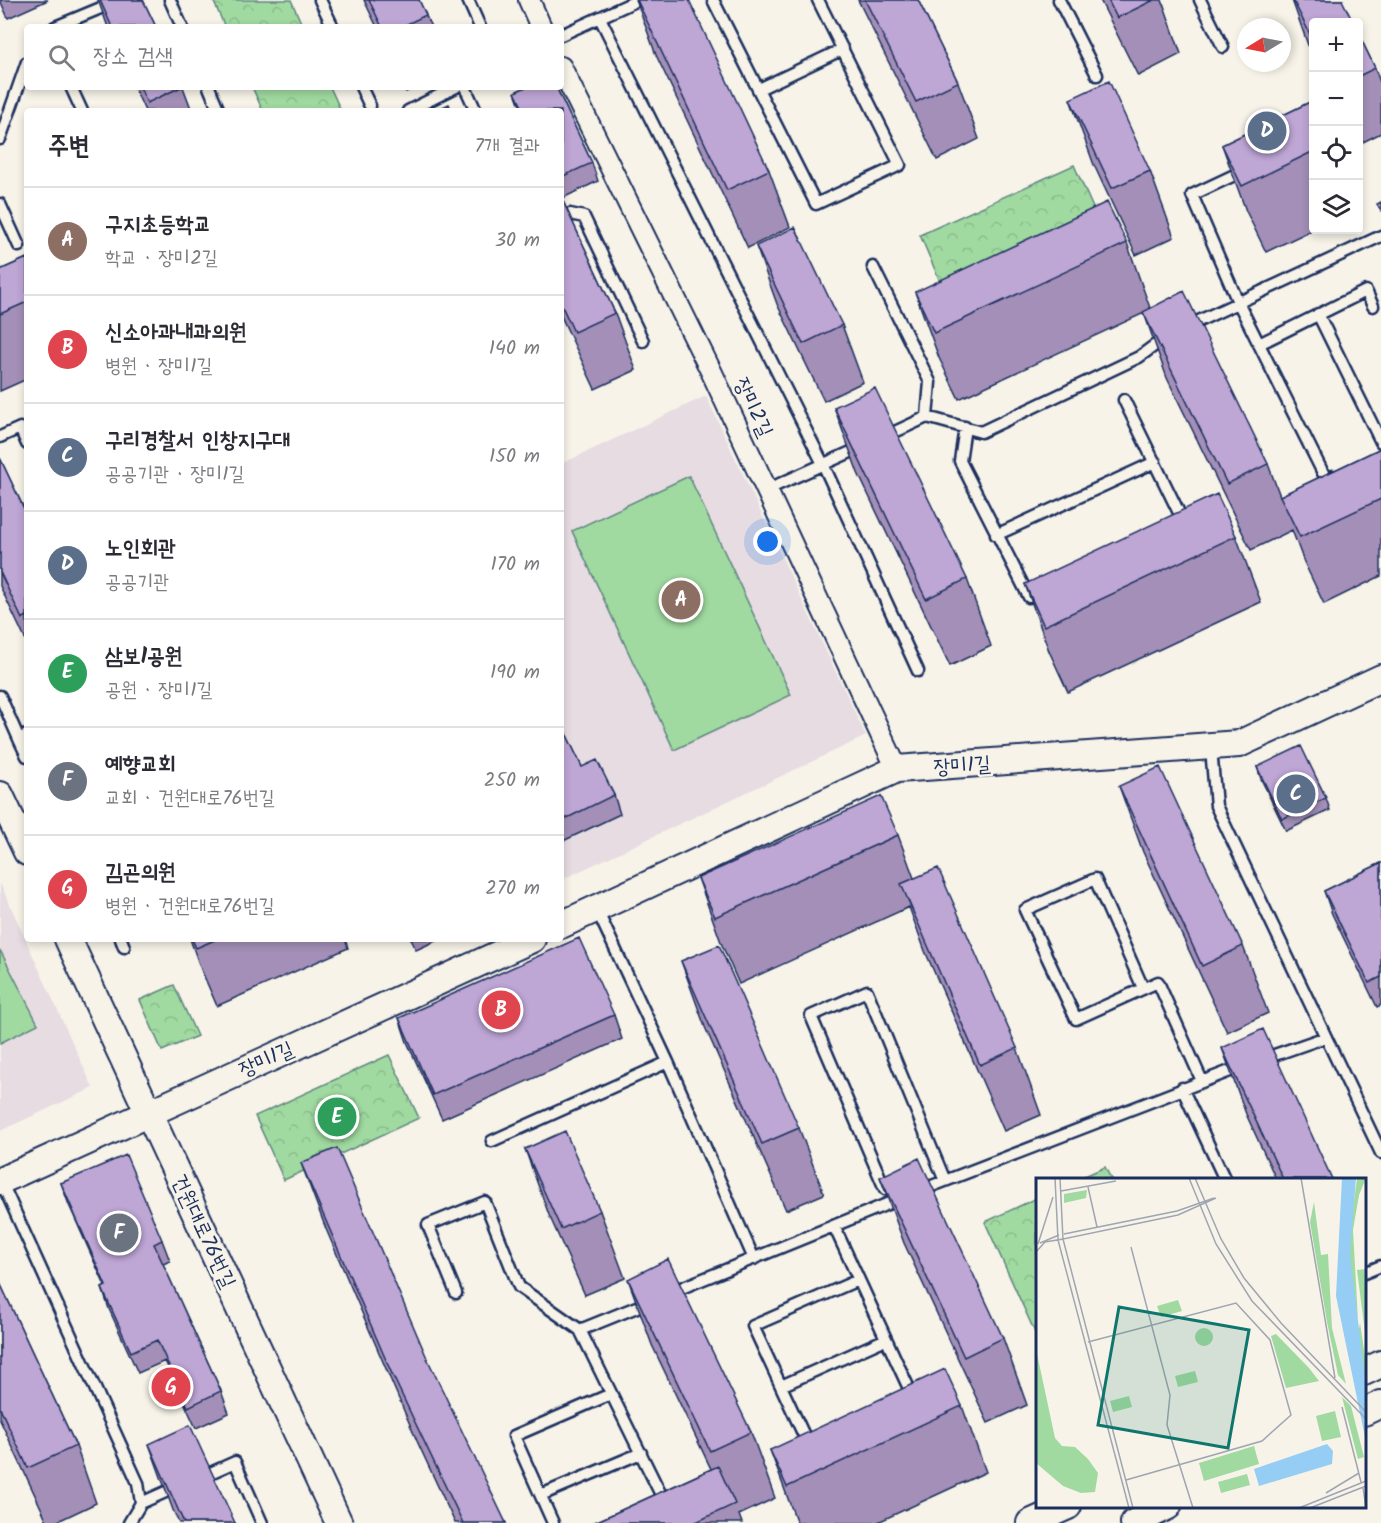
<!DOCTYPE html>
<html lang="ko">
<meta charset="utf-8">
<style>
:root{--surface:#fff;--page:#f7f7f7;--text:#2b2b33;--muted:#7c7c81;--line:#e1e1e2;--accent:#1f6fb2}
body{margin:0;font-family:Kalam,"Poor Story",sans-serif;background:var(--page);color:var(--text)}
.controls{position:absolute;right:18px;top:18px;display:grid;overflow:hidden;border-radius:6px;box-shadow:0 3px 9px #0003}
.controls button{width:54px;height:54px;display:grid;place-items:center;padding:0;border:0;border-bottom:2px solid var(--line);background:var(--surface);color:var(--text);font:30px sans-serif}
.compass{position:absolute;left:1237px;top:18px;width:54px;height:54px;border-radius:50%;background:var(--surface);box-shadow:0 3px 9px #0003;rotate:260deg}
.you{position:absolute;left:768px;top:542px;width:21px;height:21px;margin:-15px;border:4px solid #fff;border-radius:50%;background:#1a73e8;box-shadow:0 0 0 9px #1a73e833}
.badge{display:grid;place-items:center;width:39px;height:39px;border-radius:50%;background:var(--accent);color:#fff;font-size:20px;font-weight:700}
.pin{position:absolute;translate:-50% -50%;border:3px solid #fff;box-shadow:0 2px 6px #0006}
.list{margin:0;padding:0;list-style:none}
h2{display:flex;justify-content:space-between;align-items:center;height:78px;margin:0;padding:0 24px;font-size:26px}
h2 small{font-size:20px;font-weight:400;color:var(--muted)}
.list li{display:grid;grid-template-columns:39px 1fr auto;gap:18px;align-items:center;box-sizing:border-box;height:108px;padding:0 24px;border-top:2px solid var(--line)}
.list b{display:block;font-size:22px;white-space:nowrap}
.list p{margin:0;font-size:20px;white-space:nowrap;color:var(--muted)}
.list em{font-size:20px;font-style:normal;color:var(--muted)}
.icon{flex:none;width:33px;height:33px;fill:none;stroke:currentColor;stroke-width:2;stroke-linecap:round;stroke-linejoin:round}
.map{position:relative;flex:none;width:1381px;height:1523px;overflow:hidden}
.search{position:absolute;background:var(--surface);box-shadow:0 3px 9px #0003;left:24px;top:24px;width:540px;height:66px;display:flex;align-items:center;gap:15px;box-sizing:border-box;padding:0 21px;border-radius:6px;color:var(--muted);font-size:22px}
.panel{position:absolute;background:var(--surface);box-shadow:0 3px 9px #0003;left:24px;top:108px;width:540px;height:834px;border-radius:6px}
.map>svg:first-child{display:block}
</style>
<div class="map">
<svg width="1381" height="1523" viewBox="0 0 1381 1523">
<defs>
<pattern id="park-crowns" width="20" height="18" patternUnits="userSpaceOnUse" patternTransform="scale(1.5)"><rect width="20" height="18" fill="#a0daa0"/><path d="M2 6a3 3 0 1 1 6 0M12 15a3 3 0 1 1 6 0" fill="none" stroke="#89bb8c"/></pattern>
</defs>
<rect width="100%" height="100%" fill="#f7f3e8"/>
<filter id="ink" filterUnits="userSpaceOnUse"><feTurbulence type="fractalNoise" baseFrequency=".0167" numOctaves="2"/><feDisplacementMap in="SourceGraphic" scale="12" xChannelSelector="R" yChannelSelector="G"/><feConvolveMatrix kernelMatrix="1 2 1 2 8 2 1 2 1" color-interpolation-filters="sRGB"/></filter>
<g filter="url(#ink)">
<path fill="#e6dce2" d="M706 396 866 736 561 880V464Z
M0 883 93 1088 0 1131Z"/>
<path fill="#a0daa0" stroke="#5e847f" stroke-width="1.5" d="M689 476 791 695 674 750 572 531Z
M0 950 38 1024 0 1043Z"/>
<path fill="url(#park-crowns)" stroke="#5e847f" stroke-width="1.5" d="M213 0H291L303 27H225Z
M252 87H330L341 111H263Z
M1074 165 1097 217 942 286 920 235Z
M174 985 197 1036 162 1051 140 1000Z
M389 1055 419 1118 284 1180 255 1116Z
M1105 1167 1111 1179H1078Z
M1037 1198V1337L985 1222Z"/>
<g fill="none" stroke-linecap="round" stroke-linejoin="round">
<g stroke="#1b2f5e" stroke-width="15">
<path id="service" d="M170 0 182 27
M320 0 333 27
M468 0 480 27
M713 0 816 204 900 165 818 0
M1059 0 1097 75
M1200 0 1223 47
M600 18 823 464 918 671
M55 27 120 0
M561 35 638 0
M71 87 82 111
M209 87 219 111
M361 87 370 106
M465 87 476 111
M759 89 843 49
M408 111 456 87
M0 139 27 62
M1245 170 1192 195 1238 302 1326 479 1333 476
M0 204 19 246
M561 219 570 214 584 217 643 341
M873 267 930 382 927 417
M1318 314 1381 442
M1188 326 1381 236
M1259 344 1366 291 1373 306
M1124 400 1184 523
M965 427 960 461 1029 597 1042 590
M0 437 20 428 27 444
M884 437 927 417 981 432 1139 357 1166 337
M766 490 862 447
M996 535 1155 462
M0 696 19 739 27 735
M19 739 27 756
M1211 748 1216 806 1381 1153
M121 939 124 947
M1143 988 1095 879 1025 910 1076 1019 1158 982 1202 1081
M1263 1059 1326 1037
M668 1062 754 1259
M1182 1088 1225 1180
M492 1141 668 1062 596 908
M1 1181 138 1483 141 1503 129 1523
M885 1189 811 1016 867 991 945 1181
M919 1191 1243 1066
M834 1226 912 1395 909 1396
M1364 1273 1381 1266
M456 1293 428 1225 485 1202 519 1287 580 1330 666 1505
M669 1293 902 1198
M580 1330 649 1302
M781 1386 886 1339
M810 1441 807 1442 753 1326 858 1280
M199 1478 235 1462 262 1523
M541 1495 641 1453
M141 1503 179 1486
M553 1523 514 1436 611 1394"/>
</g>
<g stroke="#1b2f5e" stroke-width="24">
<path id="minor" d="M529 0 541 27
M561 67 712 373 897 769"/>
</g>
<g stroke="#1b2f5e" stroke-width="30">
<path id="tertiary" d="M0 795 27 852
M561 925 897 769 1239 744 1381 678
M68 939 339 1523
M0 1181 532 939
M1364 1372 1381 1364
M1364 1412 1381 1404
M1030 1523 1068 1506
M1134 1523 1168 1506"/>
</g>
<use href="#service" stroke="#f7f3e8" stroke-width="10"/>
<use href="#minor" stroke="#f7f3e8" stroke-width="20"/>
<use href="#tertiary" stroke="#f7f3e8" stroke-width="26"/>
</g>
<path fill="#a38fb7" stroke="#1b2f5e" stroke-width="1.5" d="M0 0H48L8 18Z
M98 0H143L156 27H108Z
M364 0H419L431 27H377Z
M636 0 769 170 790 227 748 248 656 55Z
M858 0H918L958 82 979 139 937 160Z
M1100 0H1162L1181 54 1138 76Z
M1292 0H1342L1314 22V56L1309 48Z
M1359 35 1375 68 1381 85V133L1359 144Z
M134 87H183L192 111H145Z
M404 87H416L406 92Z
M526 87H556L592 163 598 181 563 198 561 194V111H522L515 92Z
M1070 99 1150 171 1174 237 1136 255 1094 165Z
M1314 100V229L1266 252 1246 211 1222 145Z
M561 197 615 313 636 370 595 389 561 316Z
M1127 243 1150 308 1268 464 1280 496 1381 448V576L1324 604 1304 562 1292 530 1251 550 1167 378 1144 313 959 399 939 358 915 292Z
M756 246 842 325 863 382 824 401 777 304Z
M27 258V379L0 391V270Z
M834 407 967 579 991 646 950 666 858 473Z
M0 458 27 515V643L0 586Z
M1236 536 1261 602 1068 692 1049 651 1025 584Z
M561 723 582 767 614 795 620 814 561 842Z
M1257 767 1326 798 1330 810 1286 831 1261 779Z
M1119 786 1243 946 1268 1013 1227 1032 1143 852Z
M898 835 914 878 1017 1048 1041 1115 1004 1131 925 951 909 907 739 984 722 945 698 878Z
M1381 863V1005L1377 1007 1332 914 1324 891Z
M190 939H345L348 948 217 1006 200 967Z
M411 939H440L416 950Z
M681 961 799 1128 824 1194 786 1210 705 1027Z
M614 1015 622 1039 442 1119 407 1042 399 1018Z
M1222 1048 1332 1179H1276L1246 1114Z
M525 1149 600 1211 625 1278 585 1295 549 1215Z
M301 1163 506 1523H455L417 1441 326 1229Z
M880 1177 1003 1338 1027 1405 988 1423 904 1243Z
M61 1183 162 1240 170 1261 163 1264 221 1391 229 1413 196 1428 165 1361 138 1373 109 1309 102 1288 105 1286 69 1205Z
M628 1279 751 1432 775 1498 739 1515 742 1523H593L711 1469 652 1345Z
M0 1283 76 1446 96 1503 54 1523H48L0 1420Z
M962 1406 986 1472 876 1523H797L770 1450Z
M149 1444 235 1523H179L173 1510Z"/>
<path fill="#bea6d5" stroke="#1b2f5e" stroke-width="1.5" d="M100 0H143L156 27H112Z
M369 0H419L426 15 401 27H382Z
M637 0H689L769 170 727 190Z
M865 0H918L958 82 916 102Z
M1108 0H1154L1117 18Z
M1293 0H1342L1353 22H1314V42Z
M1359 35 1375 68 1359 76Z
M1109 81 1150 171 1112 188 1070 99Z
M140 87H181L147 103Z
M526 87H556L592 163 561 177V111H524L515 92Z
M1314 100V151L1242 186 1222 145Z
M449 104 452 111H434Z
M561 197 615 313 574 332 561 304Z
M1107 202 1127 243 934 333 915 292Z
M1381 202V211L1377 204Z
M795 227 842 325 803 344 756 246Z
M27 258V302L0 314V270Z
M1184 291 1268 464 1227 484 1143 312Z
M875 388 967 579 926 599 834 407Z
M1381 448V499L1300 537 1280 496Z
M0 458 27 515V616L22 619 0 572Z
M1217 494 1236 536 1044 626 1025 584Z
M561 723 582 767 597 760 614 795 561 821Z
M1301 746 1326 798 1282 819 1257 767Z
M1160 767 1243 946 1202 966 1119 786Z
M881 796 898 835 715 917 698 878Z
M1381 863V977L1369 983 1324 891Z
M938 868 1017 1048 980 1065 901 884Z
M579 938 614 1015 433 1095 399 1018Z
M192 939H217L196 948Z
M719 945 799 1128 762 1144 681 961Z
M1263 1029 1332 1179H1283L1222 1048Z
M565 1131 600 1211 561 1229 525 1149Z
M337 1148 427 1358 506 1523H463L392 1374 301 1163Z
M126 1155 162 1240 154 1244 221 1391 188 1407 157 1340 131 1352 102 1288 106 1286 61 1183Z
M919 1158 1003 1338 964 1357 880 1177Z
M668 1259 751 1432 710 1451 628 1279Z
M0 1283 76 1446 28 1468 0 1408Z
M945 1369 962 1406 787 1487 770 1450Z
M190 1425 235 1523H184L149 1444Z
M718 1466 735 1504 694 1523H593Z"/>
</g>
<g text-anchor="middle" stroke-width="5" stroke-linejoin="round" paint-order="stroke">
<g font-size="21" fill="#1b2f5e" stroke="#f7f3e8">
<text transform="translate(754 407) rotate(65)" y="7">장미2길</text>
<text transform="translate(962 765) rotate(-4)" y="7">장미1길</text>
<text transform="translate(266 1059) rotate(-24)" y="7">장미1길</text>
<text transform="translate(204 1231) rotate(65)" y="7">건원대로76번길</text>
</g>
</g>
<g transform="translate(1036 1178)">
<rect width="330" height="330" fill="#f7f3e8"/>
<path d="M330 0 323 17 317 52 322 142 314 93V52L321 1ZM278 24 285 77 292 76 296 150 310 206 302 197 291 144 274 44ZM142 122 146 133 125 139 121 128ZM324 145 330 185V209L322 157ZM159 193 162 204 142 209 139 198ZM306 219 315 228 328 279 322 281ZM299 233 305 259 286 263 280 238ZM211 296 214 307 185 315 182 304Z" fill="#a0daa0"/>
<path d="M51 12 50 20 28 25V16ZM330 91V162L321 92ZM159 159a9 9 0 1 1 18 0a9 9 0 1 1-18 0ZM240 156 273 190 283 203 250 210 235 158ZM0 171 19 260 26 268 39 269 52 281 62 295 59 314 45 315 27 308 0 285ZM93 218 96 229 77 234 74 223ZM218 268 223 286 168 303 163 285Z" fill="#a0daa0"/>
<path d="M306 0H320L314 76 330 209V264L300 118ZM291 266 297 273 296 286 223 308 218 291Z" fill="#95cdf4"/>
<path fill="none" stroke="#9fa5b1" stroke-width="1.5" d="M19 0 22 62M153 0 180 66 216 123 330 241M159 0 185 61 208 100 245 145 330 234M265 0 299 200M52 9 61 49M25 13 80 3M28 56 141 33 178 20M22 62 93 330M4 65 23 57M2 66 17 19M95 69 134 217 131 247 157 330M0 74 9 64 27 61 24 0M52 164 200 125 234 162 255 237 226 263 90 302M306 229 325 304M327 310 330 329M290 315 323 295M97 330 27 61 142 37 180 20M263 330 330 303M274 330 330 308"/>
<path fill="#0f766e" fill-opacity="0.15" stroke="#0f766e" stroke-width="3" d="M83 129 213 152 192 270 62 247Z"/>
<rect width="330" height="330" fill="none" stroke="#1b2f5e" stroke-width="3"/>
</g>
</svg>
<div class="controls">
<button>+</button>
<button>−</button>
<button><svg class="icon" aria-label="locate" viewBox="0 0 24 24"><circle cx="12" cy="12" r="6"/><path d="M12 2v4M12 18v4M2 12h4M18 12h4"/></svg></button>
<button><svg class="icon" aria-label="layers" viewBox="0 0 24 24"><path d="M12 4l9 5-9 5-9-5zM3 14l9 5 9-5"/></svg></button>
</div>
<svg class="compass" viewBox="-18 -18 36 36"><path d="M0-13l5 13h-10z" fill="#e53935"/><path d="M0 13l5-13h-10z" fill="#7c7c81"/></svg>
<div class="you"></div>
<div class="pin badge" style="left:681px;top:600px;background:#8d6e63">A</div>
<div class="pin badge" style="left:501px;top:1010px;background:#e0444e">B</div>
<div class="pin badge" style="left:1296px;top:794px;background:#5c6f8a">C</div>
<div class="pin badge" style="left:1267px;top:131px;background:#5c6f8a">D</div>
<div class="pin badge" style="left:337px;top:1117px;background:#2e9e5b">E</div>
<div class="pin badge" style="left:119px;top:1233px;background:#6b7280">F</div>
<div class="pin badge" style="left:171px;top:1387px;background:#e0444e">G</div>
<div class="search"><svg class="icon" aria-label="search" viewBox="0 0 24 24"><circle cx="10" cy="10" r="6"/><path d="M15 15l6 6"/></svg>장소 검색</div>
<section class="panel">
<h2>주변<small>7개 결과</small></h2>
<ul class="list">
<li><span class="badge" style="background:#8d6e63">A</span><div><b>구지초등학교</b><p>학교 · 장미2길</p></div><em>30 m</em></li>
<li><span class="badge" style="background:#e0444e">B</span><div><b>신소아과내과의원</b><p>병원 · 장미1길</p></div><em>140 m</em></li>
<li><span class="badge" style="background:#5c6f8a">C</span><div><b>구리경찰서 인창지구대</b><p>공공기관 · 장미1길</p></div><em>150 m</em></li>
<li><span class="badge" style="background:#5c6f8a">D</span><div><b>노인회관</b><p>공공기관</p></div><em>170 m</em></li>
<li><span class="badge" style="background:#2e9e5b">E</span><div><b>삼보1공원</b><p>공원 · 장미1길</p></div><em>190 m</em></li>
<li><span class="badge" style="background:#6b7280">F</span><div><b>예향교회</b><p>교회 · 건원대로76번길</p></div><em>250 m</em></li>
<li><span class="badge" style="background:#e0444e">G</span><div><b>김곤의원</b><p>병원 · 건원대로76번길</p></div><em>270 m</em></li>
</ul>
</section>
</div>
